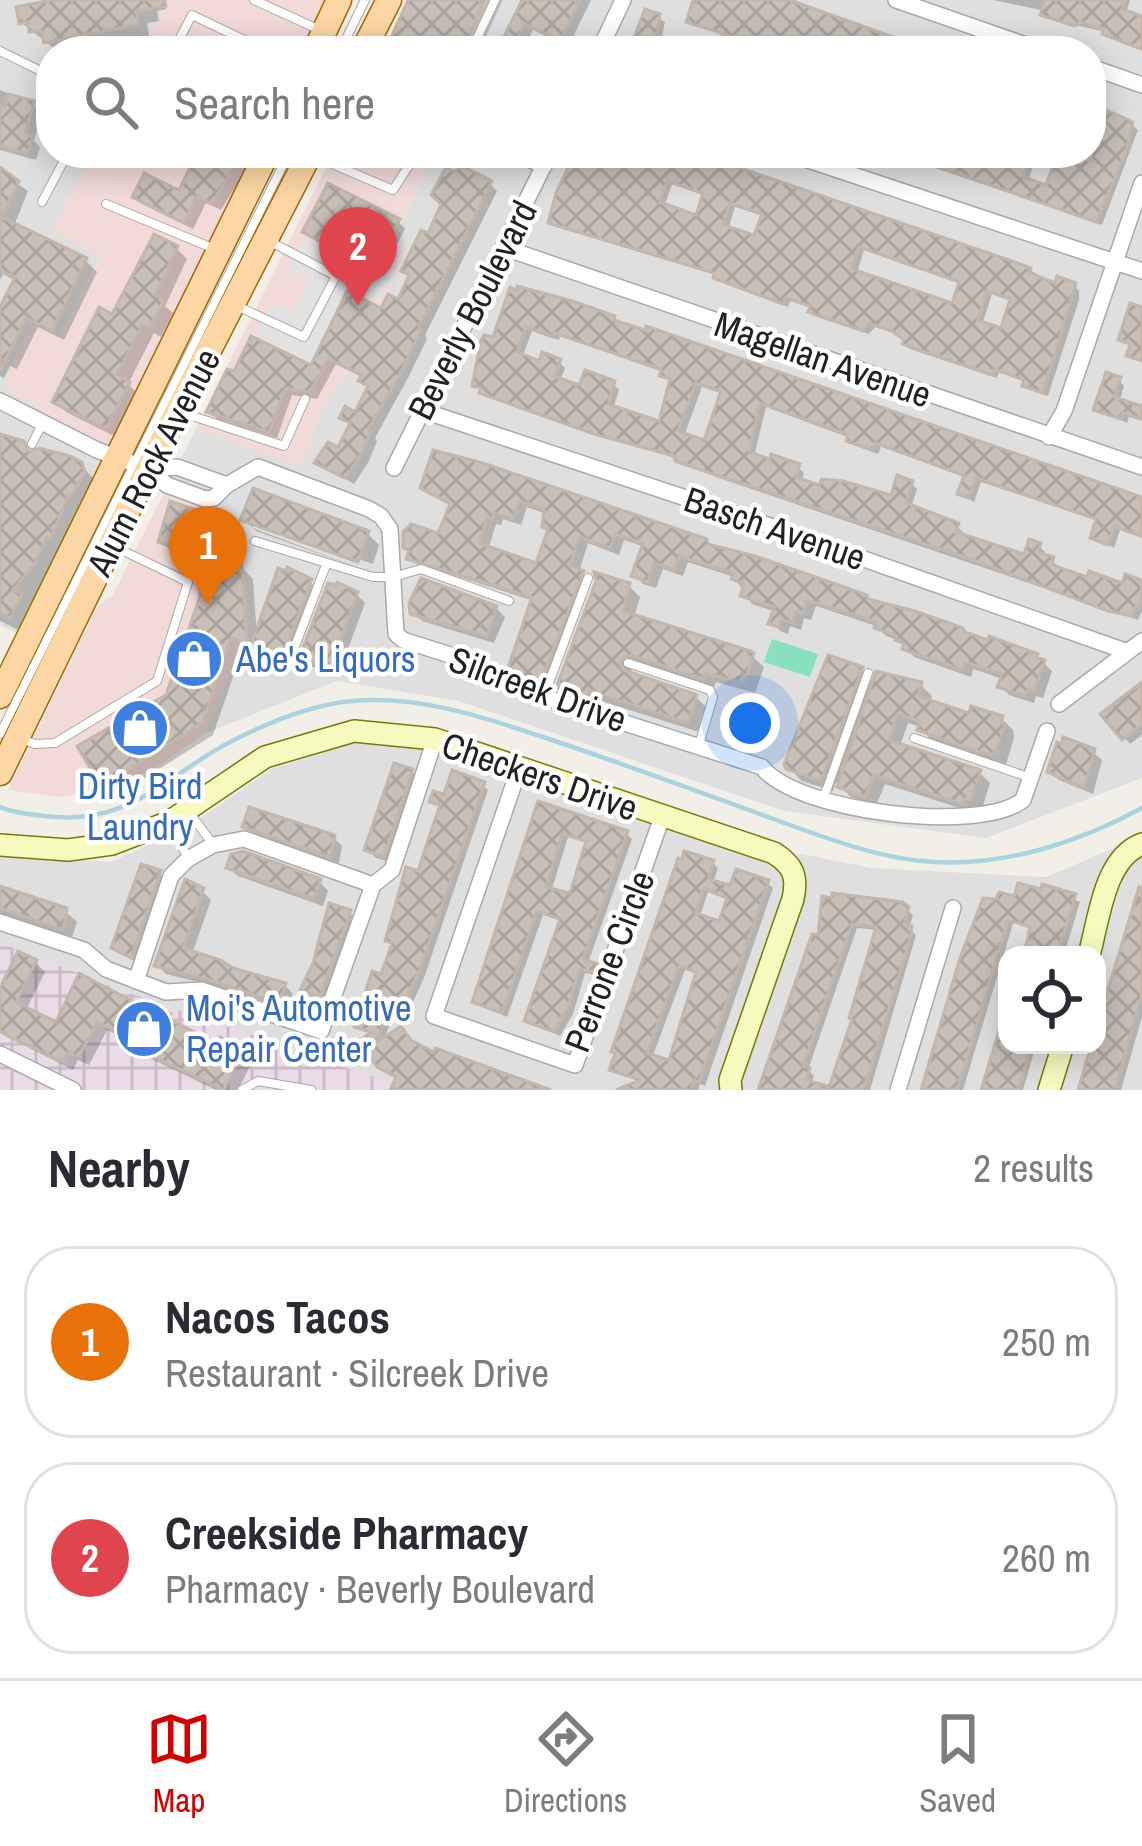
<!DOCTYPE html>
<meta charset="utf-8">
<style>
:root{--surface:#fff;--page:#f7f7f7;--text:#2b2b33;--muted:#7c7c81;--line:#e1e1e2;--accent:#d40000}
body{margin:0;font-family:"Archivo Narrow",sans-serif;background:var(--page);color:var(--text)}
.controls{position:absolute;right:36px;bottom:36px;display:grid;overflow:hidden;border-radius:24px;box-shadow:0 6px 30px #0003}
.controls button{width:108px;height:108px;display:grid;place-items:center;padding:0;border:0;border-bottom:3px solid var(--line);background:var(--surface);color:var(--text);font:60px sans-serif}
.you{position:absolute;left:750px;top:723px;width:42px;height:42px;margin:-30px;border:9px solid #fff;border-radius:50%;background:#1a73e8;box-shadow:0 0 0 18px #1a73e833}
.badge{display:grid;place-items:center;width:78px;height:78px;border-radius:50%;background:var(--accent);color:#fff;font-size:39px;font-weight:700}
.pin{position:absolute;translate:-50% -99px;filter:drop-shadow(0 3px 6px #0008)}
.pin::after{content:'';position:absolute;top:63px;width:42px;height:36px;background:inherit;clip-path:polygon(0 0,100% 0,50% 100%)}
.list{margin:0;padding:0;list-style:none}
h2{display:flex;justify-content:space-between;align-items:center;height:156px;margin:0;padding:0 48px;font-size:51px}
h2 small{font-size:39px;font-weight:400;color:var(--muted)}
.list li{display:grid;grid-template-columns:78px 1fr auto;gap:36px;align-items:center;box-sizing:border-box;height:192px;margin:0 24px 24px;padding:0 24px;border:3px solid var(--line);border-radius:48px}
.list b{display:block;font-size:45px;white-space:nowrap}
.list p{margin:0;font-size:39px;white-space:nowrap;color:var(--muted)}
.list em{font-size:39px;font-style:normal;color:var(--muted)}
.icon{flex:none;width:66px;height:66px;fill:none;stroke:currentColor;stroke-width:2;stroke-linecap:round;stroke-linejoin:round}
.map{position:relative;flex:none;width:1142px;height:1090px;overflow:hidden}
.search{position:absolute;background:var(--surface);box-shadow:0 6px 30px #0003;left:36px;right:36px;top:36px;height:132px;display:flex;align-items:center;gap:30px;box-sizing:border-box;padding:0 42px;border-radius:48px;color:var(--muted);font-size:45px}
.sheet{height:588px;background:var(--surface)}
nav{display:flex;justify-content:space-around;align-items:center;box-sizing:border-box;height:168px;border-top:3px solid var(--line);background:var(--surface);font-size:33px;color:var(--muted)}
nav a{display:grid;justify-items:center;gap:6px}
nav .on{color:var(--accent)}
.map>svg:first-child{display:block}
</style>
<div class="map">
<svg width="1142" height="1090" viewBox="0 0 1142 1090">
<defs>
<pattern id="industrial-grid" width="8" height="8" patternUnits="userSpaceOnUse" patternTransform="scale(3)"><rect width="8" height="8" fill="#ebdbe8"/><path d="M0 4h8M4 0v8" fill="none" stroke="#c9bcc7"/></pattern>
<pattern id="building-cross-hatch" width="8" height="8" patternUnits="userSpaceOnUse" patternTransform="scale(3)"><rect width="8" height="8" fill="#c7bfb8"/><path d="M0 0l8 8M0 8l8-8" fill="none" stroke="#aba49e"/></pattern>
</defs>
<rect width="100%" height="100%" fill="#f2efe9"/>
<path fill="#e0dfdf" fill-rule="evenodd" d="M0 0H167L142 51H51V153H92L53 232 101 255 59 340 111 460 23 636 0 625Z
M503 0H1142V778L986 838 784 811 459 701 337 681 204 734 249 622 235 517 163 495 196 429 300 465 325 403 348 374 406 253 392 243 435 153H1091V51H478Z
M362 741 446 752 775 865 801 854 871 868 1046 877 1142 836V1090H388L390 1083 121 990 0 943V854L111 862 187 827 272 769ZM1007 955H1097V1045H1007Z"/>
<path fill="#f2dad9" d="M167 0H344L318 51H142Z
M92 153H266L111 460 3 385 31 326 60 339 101 256 53 232Z
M333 153H435L392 242 406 252 348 374 325 403 300 466 196 429Z
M163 495 235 517 244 567 249 622 204 734 154 769 105 791 57 797 8 790 97 607 113 595Z"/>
<path fill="url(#industrial-grid)" d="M0 943 121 990 391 1083 388 1090H0Z"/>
<path fill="#88e0be" d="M772 639 818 654 810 677 764 662Z"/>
<path fill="#e2e2e2" d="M304 239 368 273 382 249 401 259 379 302 348 288 313 364 256 336 271 304 293 313 310 279 289 270Z"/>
<path fill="#0003" fill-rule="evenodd" d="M67 0H164L166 9 157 11 159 21 147 23 149 36 57 51 22 23Z
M412 0H503L479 51H397Z
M525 0H591L566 51H544L551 38 533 30 522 51H499Z
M693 0H783L924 51 858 48 857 51H737L730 39 689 21 696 3Z
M993 0H1130L1126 14 1142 19V51L1111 39 1106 32 1049 19 1045 11Z
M647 12 665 22 661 41 691 51H634Z
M0 90 33 104 42 112 34 141 40 147 36 160 0 150Z
M1091 106 1124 118 1138 130 1102 225 891 153H1037L1028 182 1048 188 1058 153H1091Z
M198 153H222L247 168 221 210 206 203 193 229 144 205 135 196 180 194Z
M577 153H688L1030 270 1057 286 1074 285 1079 291V300L1048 396 1030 390 1026 382 999 372 997 378 910 349 900 335 875 327 869 334 817 317 813 308 790 301 788 307 721 282 717 275 556 227 551 222ZM672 184 705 196 698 219 664 207ZM735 207 764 216 756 239 728 230ZM864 250 962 284 954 307 857 273ZM992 294 1012 301 1003 331 982 325Z
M0 171 28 191 14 226 86 261 97 272 64 340 38 327 17 369 10 366 4 378 0 376V314L16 281 3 274 0 280Z
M490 184 497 191 425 335 427 339 408 378 375 438 377 441 369 461 354 484 318 462 340 451 352 426 343 417 357 416 370 388 364 378 336 364 317 399 292 395 277 438 217 419 210 411 313 369 382 312 399 303 411 277 404 270 430 237Z
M398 222 405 228 398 243 389 238 372 269 306 231Z
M176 248 187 259 165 306 173 313 161 337 154 333 128 384 139 395 118 438 66 412 55 401Z
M512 291 614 319 620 325 1142 500V538L1120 530 1114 548 1093 537 1099 521 981 482 974 502 961 494 966 478 881 446 878 454 856 446 850 438 766 407 754 457 798 467 804 473 801 482 893 499 912 484 917 489 911 508 957 526 963 532 961 537 1025 558 1039 546 1045 552 1044 557 1059 566 1057 570 1124 587 1127 578 1142 583V611L1138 620 716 477 662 453 481 390 475 385ZM532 331 559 340 560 336 663 372 672 382 661 425 613 409 619 390 613 384 581 389 560 381 565 368 559 362 541 365 522 358ZM702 387 723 394 706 444 684 436Z
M1119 380 1124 386 1119 402 1140 408 1142 402V421L1129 417 1127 423 1097 409Z
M0 437 23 443 33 454 80 464 99 484 29 635 0 621Z
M435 453 967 636 1037 656 1052 671 1043 698 1036 696 1034 703 1009 695 1001 686 1003 679 973 669 971 677 914 657 901 641 886 636 876 626 816 606 811 620 804 618 801 630 790 626 788 634 780 631 772 623 776 612 752 604 734 577 688 562 683 576 663 569 656 588 643 584 635 575 645 547 624 540 619 555 588 543 579 572 591 582 549 690 519 679 511 671 534 601 434 569 423 570 410 558 440 537 452 507 424 487ZM527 507 547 514 545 526 550 531 538 567 488 550 496 524 501 525 503 519 521 525Z
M243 519 367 533 379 545 373 564 253 522V528L370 572 256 531Z
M224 522 233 531 221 567 170 550 162 541Z
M241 567 253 579 257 638 310 582 319 590 289 661 263 653 258 647V653L243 648 213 735 121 793 115 788 111 791 100 779 169 697Z
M629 586 640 597 634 618 752 656 764 667 755 693 716 682 714 688 644 665 632 668 630 675 696 697 707 708 699 732 601 701 598 707 570 698 559 687Z
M356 594 365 603 338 676 311 666 303 658Z
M496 608 505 617 494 643 422 621 413 612Z
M861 670 875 683 921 685 932 696 929 703 971 716 1002 719 1013 730 1014 738 1006 764H999L931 741 921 727 908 723 900 746 979 772 990 783 982 809 975 813 885 784 876 806 851 797 836 782 833 791 802 781 789 768Z
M1142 686V735L1130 744 1105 715Z
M757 715 770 720 767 729 754 723Z
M1093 752 1102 760 1093 794 1059 780 1050 771Z
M411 771 420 780 392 863 376 858 367 849Z
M483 785 488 790 424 978 412 1004 397 1002 384 1041 412 1044 435 1056 545 1090H437L408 1083 386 1072 373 1034 358 1026 383 978 394 946 388 940 419 875 442 808 433 801Z
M540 804 626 834 632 839 588 963 602 972 601 976 585 973 573 1014 560 1036 527 1020 562 921 543 915 507 1017 475 1002ZM568 837 589 844 572 897 551 892Z
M246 826 333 837 342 846 339 863 254 834Z
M712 862 718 868 713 883 732 888 767 883 773 888 705 1086 700 1084 698 1090H630L627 1087 641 1082 613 1069ZM708 892 729 900 720 925 700 916ZM685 970 698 974 671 1064 652 1058Z
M229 868 320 882 328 891 323 906 238 876Z
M159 873 168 882 140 965 114 948Z
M1142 883V1017L1121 1090H1080L1094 1045H1097V1033Z
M0 887 68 914 77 922 72 937 0 913Z
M1044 888 1080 902 1064 955H1027Z
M202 891 211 900 192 954 232 971 285 985 293 994 287 1010 231 990 166 974 157 965Z
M825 900 902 905 913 915 909 928 916 935 870 1090H831L855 1019 878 930 857 928 808 1070 814 1076 811 1085 831 1090H760L814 937 820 939Z
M1019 904 963 1090H923L963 959Z
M350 913 358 921 329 1004 312 998 303 990Z
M35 962 45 972 26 1010 57 1026 137 1007 169 1016 179 1026 219 1047 236 1048 246 1058 250 1066 238 1090H216L133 1050 124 1038 107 1030 89 1065 78 1060 73 1070 0 1033V994Z
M1007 1019V1045H1036L1023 1090H984Z"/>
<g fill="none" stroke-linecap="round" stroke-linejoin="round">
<path stroke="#aad3df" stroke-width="4.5" d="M0 807C13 813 29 814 44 816 131 827 164 776 232 741 269 722 310 705 352 701 418 695 484 717 546 738 621 763 694 790 768 817 821 836 877 859 934 862 1006 866 1080 842 1142 808"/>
</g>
<path fill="url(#building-cross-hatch)" stroke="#c4b6ab" stroke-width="3" fill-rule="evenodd" d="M51 0H165L166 6 136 11 139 24 44 43 41 30 29 32 28 22 19 24 16 7Z
M408 0H484L463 51H392L390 40Z
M522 0H580L555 51H541L549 36 525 24 511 51H497Z
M693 0H790L932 51H886L870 45 868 50 860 47V51H779L686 22Z
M1045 0H1125L1122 9 1142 16V49L1102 34 1104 29 1080 22 1075 26 1040 15Z
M645 9 660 14 656 36 693 51 630 48Z
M8 94 35 101 25 133 33 136 28 154 0 146V106L5 107Z
M1091 103 1133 122 1125 154 1096 222 926 162 928 153H1007L1028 160 1023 177 1046 185 1054 162 1068 166 1072 154 1091 161Z
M197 153H232L240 157 211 204 197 196 184 223 132 197 144 173 179 190Z
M575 153H697L1015 262 1031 268 1029 273 1055 283 1057 276 1076 283 1043 393 1022 386 1024 380 994 369 992 375 902 344 904 340 892 331 869 323 863 331 808 312 810 306 785 298 783 304 713 278 714 273 548 223 556 193ZM667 181 703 193 696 215 660 202ZM730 203 762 214 754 235 723 225ZM859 247 959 282 952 303 852 269ZM987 291 1010 299 1001 328 978 320Z
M459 164 492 181 419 326 421 330 402 370 368 430 371 431 362 453 345 478 314 463 328 442 338 447 350 423 339 418 345 406 355 412 368 386 358 381 361 375 328 359 310 392 285 389 269 432 206 412 227 369 234 371 251 336 311 365 347 291 381 308 388 294 398 299 409 275 401 271 421 230 428 233 441 204 431 195 446 167 455 172Z
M0 167 19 181 2 217 87 258 52 331 26 318 0 371V307L15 277 0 270Z
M328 183 400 219 391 238 381 233 365 265 302 232Z
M154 234 178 246 155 295 164 300 150 328 142 325 117 375 130 382 106 429 52 402 99 307 112 314Z
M517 286 576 302 615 316 614 320 645 330 646 326 1142 497V536L1114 526 1108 545 1090 538 1096 519 976 478 968 498 957 494 964 475 875 443 873 450 846 441 848 435 760 403 749 452 770 459 771 454 800 464 796 477 819 485 822 479 843 481 891 495 897 475 913 481 906 503 959 523 956 532 1024 554 1029 539 1041 543 1038 552 1054 557 1052 565 1087 577 1089 571 1122 583 1125 574 1142 580 1140 605 1135 607 1132 616 1108 611 965 557 707 472 675 461 674 456 594 434 479 393 481 388 472 386 481 340 484 335 493 337 510 287 516 290ZM526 327 553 337 554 333 661 369 659 376 670 379 659 421 608 404 615 381 585 370 579 385 554 376 561 359 542 352 539 361 517 352ZM696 383 721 391 704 440 678 431Z
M1130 303 1142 307V361L1126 356 1130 344 1118 340Z
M1106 372 1121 377 1114 397 1142 406V419L1123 413 1121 419 1093 410Z
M0 434 24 441 29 452 39 448 70 456 82 462 85 472 71 496 68 495 51 539 47 537 34 564 13 590 22 594 10 618 0 614Z
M433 450 483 463 707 539 708 544 755 556 867 595 868 599 915 611 963 628 965 632 988 640 989 636 1038 654 1037 657 1045 660 1039 678 1034 691 1028 689 1025 696 997 687 1002 674 965 662 962 670 921 656 902 649 904 643 895 640 897 636 874 628 876 622 807 600 803 614 796 612 792 623 782 620 779 627 768 624 774 607 740 596 744 584 731 579 734 573 679 556 675 570 654 563 648 582 631 576 643 543 615 534 610 548 579 537 570 566 584 571 540 683 507 671 532 597 406 559 409 550 403 548V532L411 524 438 533 450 504 420 488ZM519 501 544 509 542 527 548 529 536 563 479 543 487 517 492 519 494 513 513 519Z
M253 488 369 531 358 562 240 520Z
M170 501 226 520 212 560 158 542Z
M242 564 247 644 231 638 202 723 107 783 101 778 97 780 77 746 166 695 200 596 196 572Z
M287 567 312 579 284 653 270 654 251 645 278 568 286 571Z
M594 572 630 583 623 611 751 651 754 653 744 684 705 673 703 679 631 655 622 658 620 664 624 670 697 695 688 723 590 691 586 698 556 688 596 581Z
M421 578 497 606 487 636 410 614 409 603Z
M337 582 358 592 330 670 299 658 328 583 336 585Z
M828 655 863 667 821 781 786 769 784 764Z
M876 671 922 682 918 696 969 713 971 706 1003 716 1001 723 1005 724 995 754H986L917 730 920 721 897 714 889 740 981 770 971 800 966 798 963 804 874 775 865 797 837 787Z
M1142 682V724L1122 740 1100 714Z
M1063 737 1095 749 1084 788 1047 772 1057 742 1061 744Z
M394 763 413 769 384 857 364 850Z
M452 770 485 782 419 972 406 1000 392 998 377 1042 401 1026 411 1040 434 1052 435 1048 551 1090H390L396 1077 377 1067 359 1041 371 1032 354 1027 372 971 381 974 392 943 385 941 406 867 418 871 427 843 440 805 429 802 433 791 444 794Z
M538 801 628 831 583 959 598 964 595 972 579 969 568 1007 554 1032 524 1021 560 919 537 911 502 1013 472 1002ZM562 834 586 841 570 893 546 887Z
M249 807 335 835 330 857 242 827Z
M243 851 321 879 314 899 226 868 231 854Z
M684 851 714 860 708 879 730 885 736 869 769 880 699 1082 694 1080 691 1090H616L640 1080 609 1070 615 1053 611 1052 678 858 682 859ZM703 888 727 898 719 921 696 913ZM679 966 696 972 669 1060 647 1053Z
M141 864 161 870 131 958 111 948Z
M185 879 204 888 183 948 221 960 233 968 286 983 279 1004 220 983 154 966Z
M1018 883 1041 889 1042 884 1076 894 1057 955H1024L1030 927 1008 920 957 1090H921L960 958 983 898 996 899 999 892 1014 896Z
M0 886 67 908 63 930 0 908Z
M1139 887 1142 888V993L1115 1090H1078L1091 1045H1097V1026Z
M832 893 903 902 909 907 904 924 912 926 910 939 870 1071 862 1090H828L852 1019 849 1018 876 927 852 924 803 1066 810 1068 806 1080 828 1086 827 1090H758L812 934 818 935 822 896 832 898Z
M329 903 351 910 320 997 300 990 313 963Z
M18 951 37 960 16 1002 56 1022 79 973 138 1004 149 1003 171 1014 168 1019 218 1043 220 1037 238 1045 235 1051 241 1054 224 1090 120 1041 123 1035 97 1022 79 1057 68 1052 63 1062 8 1036 0 1031V988Z
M1004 1014 1007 1045H1028L1026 1065 1018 1090H981Z"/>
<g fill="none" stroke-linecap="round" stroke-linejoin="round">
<g stroke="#a9a9a9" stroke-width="10">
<path id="lane" d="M254 0 322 31
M0 51 51 76
M173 51 192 15 267 51
M340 51 365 0
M471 51 495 0
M316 157 393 190 417 153
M42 202 68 153
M106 204 217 250
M235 305 304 337 336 276 271 242
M180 412 284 446 305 399
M32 444 42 424
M255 541 373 577H393L421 569 509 601
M289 662 326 565
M628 663 710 690 713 697 699 745
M544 696 588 578
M0 734 289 153
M19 738 35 744 55 743 157 681 188 582 113 546
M914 738 1031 778
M824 797 868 673
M189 812 212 843
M170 824 188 858
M242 1090 258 1081 311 1090"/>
</g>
<g stroke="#a9a9a9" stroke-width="18">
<path id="street" d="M896 0 1043 51
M599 51 623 0
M1091 67 1142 85
M516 153 544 166
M787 153 1142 271
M505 248 1142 467
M0 401 97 450 148 469 167 485 205 499 214 498 227 485 258 467 369 509 381 516 390 529 396 634 403 640 478 664 498 681 544 697 762 767C795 811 978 835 1023 800L1047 731
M421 410 776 528 1128 652
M1049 437 1064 411 1142 183
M394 468 550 153
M148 469 177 467 227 485
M1059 704 1142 641
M519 769 434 1016 575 1065 662 817
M0 922 84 950 106 969 166 992 202 990 321 1031 373 885 392 870 435 739
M136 981 171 876 188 859 213 845 244 839 373 885
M0 1054 73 1090
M898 1090 953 908"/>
</g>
<g stroke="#707d05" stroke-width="24">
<path id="secondary" d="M0 845 68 850 112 844 169 822 265 757 354 731 435 739 774 853C793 865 798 876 793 899L730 1080 731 1090
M1089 955C1099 920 1104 858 1142 844
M1049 1090 1063 1045"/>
</g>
<g stroke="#a06b00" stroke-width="27">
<path id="primary" d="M315 51 339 0
M363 51 389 0
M0 696 267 153
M0 773 148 469 310 153"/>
</g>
<use href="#lane" stroke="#fff" stroke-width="8"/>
<use href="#street" stroke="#fff" stroke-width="15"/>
<use href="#secondary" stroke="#f7fabf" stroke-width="21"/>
<use href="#primary" stroke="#fcd6a4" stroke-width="24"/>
</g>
<defs>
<g id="shop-disc" transform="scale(3)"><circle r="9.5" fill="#3f7fe0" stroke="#fff"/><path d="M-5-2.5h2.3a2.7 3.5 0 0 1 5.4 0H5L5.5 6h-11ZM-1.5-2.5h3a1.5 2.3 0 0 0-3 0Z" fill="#fff"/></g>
</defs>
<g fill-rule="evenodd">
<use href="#shop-disc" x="194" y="659"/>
<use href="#shop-disc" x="140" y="728"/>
<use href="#shop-disc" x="144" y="1029"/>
</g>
<g text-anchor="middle" stroke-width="9" stroke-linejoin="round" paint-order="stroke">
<g font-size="36" fill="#222" stroke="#fff">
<text transform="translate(472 310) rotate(-63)" y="13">Beverly Boulevard</text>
<text transform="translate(823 359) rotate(19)" y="13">Magellan Avenue</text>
<text transform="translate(153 462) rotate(-63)" y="13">Alum Rock Avenue</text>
<text transform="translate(775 528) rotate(19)" y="13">Basch Avenue</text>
<text transform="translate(538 689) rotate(20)" y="13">Silcreek Drive</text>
<text transform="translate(540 776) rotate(19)" y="13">Checkers Drive</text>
<text transform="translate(609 961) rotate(-69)" y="13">Perrone Circle</text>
</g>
<g font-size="36" fill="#366cbe" stroke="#fff" text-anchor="start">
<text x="236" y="672">Abe's Liquors</text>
<text x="140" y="799" text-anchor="middle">Dirty Bird<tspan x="140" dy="41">Laundry</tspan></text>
<text x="186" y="1021">Moi's Automotive<tspan x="186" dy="41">Repair Center</tspan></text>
</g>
</g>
</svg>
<div class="controls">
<button><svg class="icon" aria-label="locate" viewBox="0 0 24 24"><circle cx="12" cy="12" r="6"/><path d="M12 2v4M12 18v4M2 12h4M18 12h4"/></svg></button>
</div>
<div class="you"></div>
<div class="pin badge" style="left:208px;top:605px;background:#e8710a">1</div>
<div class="pin badge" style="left:358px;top:306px;background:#e0444e">2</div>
<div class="search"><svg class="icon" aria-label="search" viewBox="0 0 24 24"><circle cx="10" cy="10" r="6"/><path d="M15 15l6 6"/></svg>Search here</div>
</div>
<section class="sheet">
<h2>Nearby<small>2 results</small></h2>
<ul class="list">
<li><span class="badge" style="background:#e8710a">1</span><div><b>Nacos Tacos</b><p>Restaurant · Silcreek Drive</p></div><em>250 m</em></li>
<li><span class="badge" style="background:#e0444e">2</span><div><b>Creekside Pharmacy</b><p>Pharmacy · Beverly Boulevard</p></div><em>260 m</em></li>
</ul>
</section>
<nav>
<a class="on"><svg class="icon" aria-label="map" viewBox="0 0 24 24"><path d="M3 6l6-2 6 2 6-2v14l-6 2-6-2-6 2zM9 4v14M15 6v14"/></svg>Map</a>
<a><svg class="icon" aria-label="directions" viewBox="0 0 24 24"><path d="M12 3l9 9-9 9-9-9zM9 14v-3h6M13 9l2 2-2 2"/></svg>Directions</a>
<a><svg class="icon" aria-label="saved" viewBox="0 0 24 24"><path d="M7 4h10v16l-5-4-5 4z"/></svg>Saved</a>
</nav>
